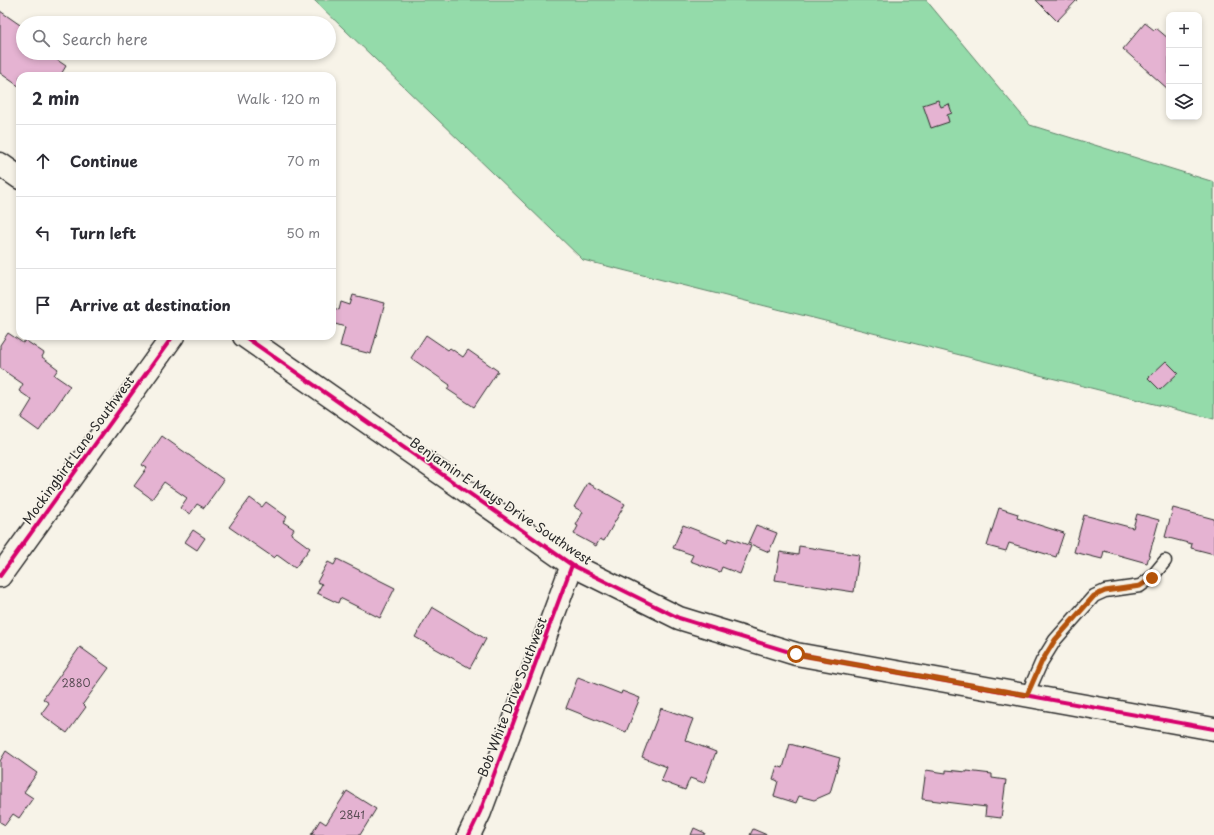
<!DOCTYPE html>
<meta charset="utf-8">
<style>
:root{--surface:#fff;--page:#f2f2f3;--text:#2b2b33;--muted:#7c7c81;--line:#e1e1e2}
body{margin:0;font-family:"Playpen Sans",sans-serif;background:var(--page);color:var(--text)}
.controls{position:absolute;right:12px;top:12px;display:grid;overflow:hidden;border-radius:8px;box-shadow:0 2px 6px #0003}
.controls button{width:36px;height:36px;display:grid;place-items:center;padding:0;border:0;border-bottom:1px solid var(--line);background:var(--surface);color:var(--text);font:20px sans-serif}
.stop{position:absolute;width:12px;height:12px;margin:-9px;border:3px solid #b45309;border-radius:50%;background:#fff}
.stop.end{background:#b45309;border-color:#fff;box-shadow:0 1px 4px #0008}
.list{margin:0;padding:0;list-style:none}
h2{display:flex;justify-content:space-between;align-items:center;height:52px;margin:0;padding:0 16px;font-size:17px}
h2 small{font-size:13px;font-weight:400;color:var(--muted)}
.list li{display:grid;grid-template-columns:26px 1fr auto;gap:12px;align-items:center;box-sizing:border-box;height:72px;padding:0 16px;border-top:1px solid var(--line)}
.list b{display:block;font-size:15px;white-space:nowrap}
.list em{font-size:13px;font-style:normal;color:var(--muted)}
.icon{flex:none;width:22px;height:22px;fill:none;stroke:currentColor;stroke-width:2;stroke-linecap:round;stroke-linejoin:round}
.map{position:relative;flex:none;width:1214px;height:835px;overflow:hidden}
.search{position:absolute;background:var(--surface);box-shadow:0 2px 6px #0003;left:16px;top:16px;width:320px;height:44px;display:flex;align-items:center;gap:10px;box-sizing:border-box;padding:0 14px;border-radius:22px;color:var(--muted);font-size:15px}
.panel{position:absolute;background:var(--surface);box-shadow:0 2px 6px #0003;left:16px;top:72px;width:320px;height:268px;border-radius:12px}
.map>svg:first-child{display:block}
</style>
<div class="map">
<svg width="1214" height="835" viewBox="0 0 1214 835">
<rect width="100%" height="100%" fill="#f7f3e8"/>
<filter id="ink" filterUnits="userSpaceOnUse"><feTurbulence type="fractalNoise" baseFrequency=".025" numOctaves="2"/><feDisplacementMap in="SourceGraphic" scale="8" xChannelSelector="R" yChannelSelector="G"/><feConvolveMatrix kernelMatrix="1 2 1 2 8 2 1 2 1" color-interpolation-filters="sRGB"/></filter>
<g filter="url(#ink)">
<path fill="#94dbaa" stroke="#60836a" d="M314 0H926L1030 125 1214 182V419L583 260Z"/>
<path fill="#e5b3d2" stroke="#2b2b2b" d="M1036 0H1077L1057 21Z
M0 11 23 27V53H32L39 58 43 53H47L66 66 60 76H20V87L0 73Z
M1145 23 1154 30 1156 28 1169 39V90L1123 49Z
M938 100 941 107 949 104 952 113 947 115 949 122 931 128 923 105Z
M353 295 385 303 371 354 340 346 345 327 332 323V303L335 304 334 308 339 310 341 302 350 305Z
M8 333 23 343 25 340 44 353 42 357 58 369 54 375 70 386 39 431 21 418 32 400 19 391 23 384 0 368V345Z
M426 335 448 350 450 348 463 357 468 350 498 371 474 407 447 389 450 385 411 358Z
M1166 361 1178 373 1160 390 1148 378Z
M162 436 224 480 204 508 197 504 190 514 180 508 187 498 164 482 152 499 134 486 147 468 142 465Z
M588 483 625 504 604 541 600 539 596 546 574 534 578 526 576 525 583 512 574 507Z
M250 498 262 507 266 502 287 517 283 522 294 529 291 534 310 548 295 568 277 555 274 558 229 527Z
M999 508 1018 514 1017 518 1064 533 1056 557 1009 543 1006 551 987 546Z
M1173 508 1214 519V554L1191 548 1192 544 1165 537Z
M1137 514 1159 520 1147 563 1104 551 1102 559 1074 552 1084 515 1133 528Z
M683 525 727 542 729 538 751 546 740 574 722 567 720 572 690 561 693 555 673 548Z
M756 525 777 533 769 552 748 543Z
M193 530 205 538 197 550 185 542Z
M799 546 859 555 854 592 775 580 780 552 798 555Z
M337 559 395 588 380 618 340 598 338 603 317 593 322 584 317 582 328 562 334 565Z
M432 607 486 639 470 668 415 637Z
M80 647 109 668 83 704 86 707 67 733 41 714 49 703 43 699Z
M578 677 621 694 622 691 640 698 626 732 566 708Z
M661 708 693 719 685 740 716 752 704 783 690 778 685 790 661 781 667 767 642 757Z
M790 744 840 758 830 793 814 800 799 796 796 803 774 796 778 781 773 779 777 766 783 768Z
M6 751 37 773 24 792 33 798 19 818 13 814 5 825 0 822V761Z
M926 770 946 773V770L967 772V771L992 774V778L1006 780 1001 818 985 816 986 807 922 799Z
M347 791 376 809 360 835H311L320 820 326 824Z
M694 828 705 833 704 835H691Z
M753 829 767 835H750Z"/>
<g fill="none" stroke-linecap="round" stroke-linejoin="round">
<g stroke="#2b2b2b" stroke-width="15">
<path id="service" d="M1027 695 1042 661 1055 640 1094 596 1105 591 1140 586 1151 578 1165 561"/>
</g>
<g stroke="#2b2b2b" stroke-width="25">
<path id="minor" d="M0 576 173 336
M469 835 480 812 572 565"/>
</g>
<g stroke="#2b2b2b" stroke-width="25">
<path id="tertiary" d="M0 164 20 178
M244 336 572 565 679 618 796 654 1214 729"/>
</g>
<use href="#service" stroke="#f7f3e8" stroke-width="12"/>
<use href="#minor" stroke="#f7f3e8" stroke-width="22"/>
<use href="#tertiary" stroke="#f7f3e8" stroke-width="22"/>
<g stroke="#f7f3e8" stroke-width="6">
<path id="cycleway" d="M244 336 572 565 679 618 796 654 1214 729
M0 576 173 336
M469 835 480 812 572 565"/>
</g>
<use href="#cycleway" stroke="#d6006c" stroke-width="4"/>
</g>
</g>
<g fill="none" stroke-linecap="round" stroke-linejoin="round" filter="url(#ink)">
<path stroke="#b45309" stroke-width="5" d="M796 654 1027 695 1042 661 1055 640 1094 596 1105 591 1140 586 1152 578"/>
</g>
<g text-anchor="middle" stroke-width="3.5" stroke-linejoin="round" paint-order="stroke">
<g font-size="11" fill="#5a4d55">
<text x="76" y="687">2880</text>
<text x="352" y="819">2841</text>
</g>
<g font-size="13" fill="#2b2b2b" stroke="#f7f3e8">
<text transform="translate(78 450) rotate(-54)" y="5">Mockingbird Lane Southwest</text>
<text transform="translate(501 501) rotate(34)" y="5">Benjamin E Mays Drive Southwest</text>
<text transform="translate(512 697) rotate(-69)" y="5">Bob White Drive Southwest</text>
</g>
</g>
</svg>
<div class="controls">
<button>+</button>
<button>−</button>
<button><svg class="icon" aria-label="layers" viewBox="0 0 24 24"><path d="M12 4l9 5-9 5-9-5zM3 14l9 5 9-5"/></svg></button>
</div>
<div class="stop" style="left:796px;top:654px"></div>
<div class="stop end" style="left:1152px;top:578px"></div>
<div class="search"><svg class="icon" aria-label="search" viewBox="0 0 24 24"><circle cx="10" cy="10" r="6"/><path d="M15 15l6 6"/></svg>Search here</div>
<section class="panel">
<h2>2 min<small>Walk · 120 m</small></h2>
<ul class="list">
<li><svg class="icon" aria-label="ahead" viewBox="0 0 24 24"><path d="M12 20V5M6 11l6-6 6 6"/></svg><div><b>Continue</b></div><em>70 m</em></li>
<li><svg class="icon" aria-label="left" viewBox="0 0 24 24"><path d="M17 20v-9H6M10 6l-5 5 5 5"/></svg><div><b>Turn left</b></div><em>50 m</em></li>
<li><svg class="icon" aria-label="arrive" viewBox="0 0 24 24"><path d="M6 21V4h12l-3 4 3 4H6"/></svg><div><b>Arrive at destination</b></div></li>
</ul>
</section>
</div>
